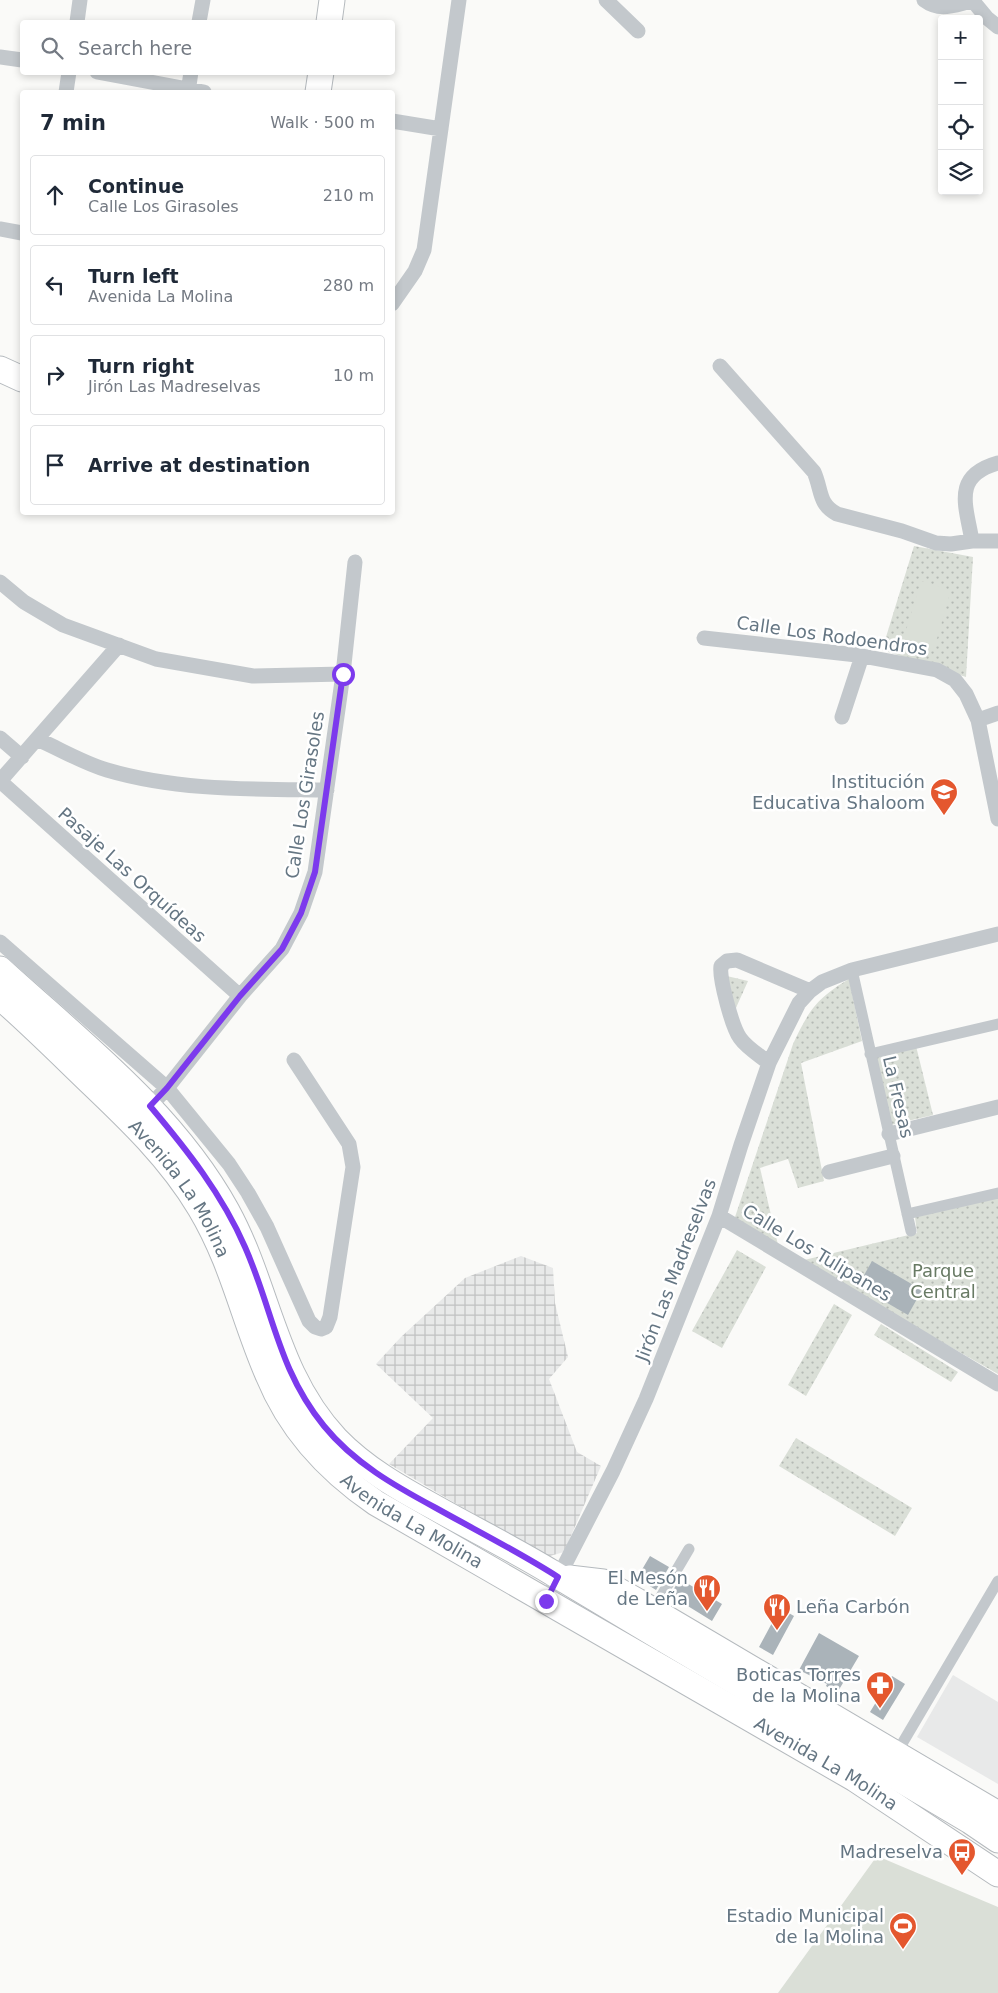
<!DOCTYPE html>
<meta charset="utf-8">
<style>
:root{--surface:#fff;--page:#f6f6f7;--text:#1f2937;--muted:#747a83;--line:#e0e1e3}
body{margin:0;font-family:"DejaVu Sans",sans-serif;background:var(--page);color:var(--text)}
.controls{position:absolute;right:15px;top:15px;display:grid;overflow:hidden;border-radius:5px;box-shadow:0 2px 8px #0003}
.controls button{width:45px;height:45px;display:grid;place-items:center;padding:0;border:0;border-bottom:1px solid var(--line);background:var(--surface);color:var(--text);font:25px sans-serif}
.stop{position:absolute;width:15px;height:15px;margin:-11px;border:4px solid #7c3aed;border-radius:50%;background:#fff}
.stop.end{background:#7c3aed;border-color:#fff;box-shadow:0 1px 5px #0008}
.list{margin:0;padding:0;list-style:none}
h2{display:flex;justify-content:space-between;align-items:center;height:65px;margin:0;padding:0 20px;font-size:21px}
h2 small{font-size:16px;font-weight:400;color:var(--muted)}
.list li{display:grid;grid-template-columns:32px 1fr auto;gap:15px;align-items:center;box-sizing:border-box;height:80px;margin:0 10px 10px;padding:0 10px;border:1px solid var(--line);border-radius:5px}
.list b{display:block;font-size:19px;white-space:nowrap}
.list p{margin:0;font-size:16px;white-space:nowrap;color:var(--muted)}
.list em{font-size:16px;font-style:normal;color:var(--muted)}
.icon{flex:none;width:28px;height:28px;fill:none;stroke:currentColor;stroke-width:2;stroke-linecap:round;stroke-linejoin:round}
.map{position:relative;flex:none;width:998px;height:1993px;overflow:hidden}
.search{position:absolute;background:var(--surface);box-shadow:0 2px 8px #0003;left:20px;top:20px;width:375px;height:55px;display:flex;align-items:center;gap:12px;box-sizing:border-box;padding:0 18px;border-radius:5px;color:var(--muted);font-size:19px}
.panel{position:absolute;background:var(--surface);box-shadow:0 2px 8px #0003;left:20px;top:90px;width:375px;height:425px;border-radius:5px}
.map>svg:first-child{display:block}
</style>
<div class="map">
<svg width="998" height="1993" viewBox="0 0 998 1993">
<defs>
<pattern id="industrial-grid" width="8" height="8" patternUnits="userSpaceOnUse" patternTransform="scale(1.25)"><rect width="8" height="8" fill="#e8e9e9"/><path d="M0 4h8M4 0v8" fill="none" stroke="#c0c1c2"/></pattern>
<pattern id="grass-dots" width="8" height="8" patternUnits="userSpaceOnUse" patternTransform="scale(1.25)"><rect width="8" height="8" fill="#dadfd7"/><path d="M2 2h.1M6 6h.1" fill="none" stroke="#b4b9b4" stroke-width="1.8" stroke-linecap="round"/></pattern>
</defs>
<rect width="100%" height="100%" fill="#fafaf8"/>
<path fill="#e8e9e9" d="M953 1675 998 1702V1784L917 1737Z"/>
<path fill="url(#industrial-grid)" d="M521 1256 553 1268 555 1303 568 1357 549 1379 577 1452 601 1466 564 1552 546 1557 389 1464 433 1418 376 1364 401 1337 465 1278Z"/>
<path fill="url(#grass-dots)" d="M914 546 973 557 966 677 882 650Z
M714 973 748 981 731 1019Z
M849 979 862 1041 801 1063 824 1181 798 1188 788 1159 760 1168 778 1245 734 1220 793 1044C809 1010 817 998 849 979Z
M916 1046 933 1115 891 1125 874 1057Z
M998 1198V1374L800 1261 917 1233 915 1217Z
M737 1250 766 1267 722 1348 692 1331Z
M834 1304 852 1315 806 1396 788 1385Z
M881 1324 958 1372 951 1382 874 1335Z
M796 1438 912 1508 895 1536 779 1466Z"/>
<path fill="#dadfd7" d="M921 581 951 590 934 649 903 640Z
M877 1856 998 1907V1993H778Z"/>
<path fill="#aab3b9" d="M872 1261 922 1290 908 1315 858 1286Z
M650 1556 669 1567 656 1590 637 1578Z
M680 1579 722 1604 712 1621 670 1595Z
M780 1608 794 1616 773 1655 759 1647Z
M819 1633 859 1656 837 1693 826 1686 827 1684 799 1670Z
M892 1676 905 1684 883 1720 870 1712Z"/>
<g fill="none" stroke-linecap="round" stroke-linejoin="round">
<g stroke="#b5babe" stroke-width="27">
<g id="primary">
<path d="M329 22 332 0"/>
<path d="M318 92 321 72"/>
<path d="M0 369 22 379"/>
<path d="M0 969C81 1043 173 1113 227 1211 269 1288 274 1373 336 1439 364 1468 399 1488 434 1507 473 1529 513 1549 551 1572 690 1656 830 1738 970 1821L998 1840"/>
<path id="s1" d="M0 997C30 1023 59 1052 88 1080 129 1119 170 1158 200 1208 233 1263 243 1318 268 1375 290 1429 329 1471 376 1503L855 1779 998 1874"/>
<path d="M569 1578 603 1582 637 1601 998 1814"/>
</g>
</g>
<path stroke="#c3c8cc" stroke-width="11" d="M852 970 911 1231
M870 1054 998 1024
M907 1214 998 1193
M653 1610 689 1549
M896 1754 998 1581"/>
<path stroke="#c3c8cc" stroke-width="15" d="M606 0 638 31
M924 0C940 12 954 5 972 1
M972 0 987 18 998 27
M77 22 80 0
M199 22 203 0
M0 57 22 60
M97 72 204 92
M66 92 69 72
M188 92 191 72
M392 121 441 129
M0 229 22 233
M392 304 415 271 424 250 459 0
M720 366 814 472C822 490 818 504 837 514L902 531 936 543 951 544 972 541H998
M972 541C966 505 952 476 998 463
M0 582 24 602 63 625 156 659 253 676 343 674
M704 638 857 655 937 670 955 680 966 694 978 720 998 819
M842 717 862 656
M978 720 998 713
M0 738 22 757
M37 739C60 749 83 763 107 770 178 791 253 789 327 790
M0 781 240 996
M0 781 119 645
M0 942 167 1088 229 1164 248 1193 267 1227 309 1321 315 1327 321 1329 326 1327 330 1317 353 1167 349 1144 294 1060
M769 1063C759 1055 747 1048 740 1038 732 1027 719 978 721 966L727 961 737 960 810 991
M143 1111 150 1106 167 1088 240 996 282 949 301 913 315 872 343 674 355 562
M889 1134 998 1107
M829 1172 893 1156
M719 1216 998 1384
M546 1601 613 1471 646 1399 719 1216 741 1145 769 1063 799 1003 810 991 822 982 852 970 998 934"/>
<use href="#primary" stroke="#fff" stroke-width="25"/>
</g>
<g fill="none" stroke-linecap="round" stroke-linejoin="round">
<path stroke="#7c3aed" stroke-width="6" d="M343 674 315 872 301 913 282 949 240 996 167 1088 150 1106C187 1150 222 1194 245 1247 273 1310 278 1370 324 1426 354 1463 395 1486 436 1508 477 1531 519 1552 558 1577L546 1601"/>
</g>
<defs>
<g id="school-pin" transform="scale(1.4375)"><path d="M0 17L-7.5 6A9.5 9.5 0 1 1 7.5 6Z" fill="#e4572e" stroke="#fff"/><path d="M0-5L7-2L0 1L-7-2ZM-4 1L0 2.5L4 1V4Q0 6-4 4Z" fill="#fff"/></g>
<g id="restaurant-pin" transform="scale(1.4375)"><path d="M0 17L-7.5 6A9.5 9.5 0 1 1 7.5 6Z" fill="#e4572e" stroke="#fff"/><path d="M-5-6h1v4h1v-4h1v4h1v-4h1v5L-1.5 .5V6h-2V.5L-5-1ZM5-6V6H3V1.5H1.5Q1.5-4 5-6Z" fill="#fff"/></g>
<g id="pharmacy-pin" transform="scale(1.4375)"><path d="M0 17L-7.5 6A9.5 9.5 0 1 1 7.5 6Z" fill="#e4572e" stroke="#fff"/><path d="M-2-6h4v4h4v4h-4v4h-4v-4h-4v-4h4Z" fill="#fff"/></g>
<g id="bus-pin" transform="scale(1.4375)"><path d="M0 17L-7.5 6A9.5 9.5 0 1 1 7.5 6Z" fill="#e4572e" stroke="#fff"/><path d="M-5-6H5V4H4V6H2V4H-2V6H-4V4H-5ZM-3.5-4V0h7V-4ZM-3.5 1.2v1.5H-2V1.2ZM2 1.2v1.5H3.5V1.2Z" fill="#fff"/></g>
<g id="stadium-pin" transform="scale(1.4375)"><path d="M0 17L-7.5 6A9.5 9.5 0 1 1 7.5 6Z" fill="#e4572e" stroke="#fff"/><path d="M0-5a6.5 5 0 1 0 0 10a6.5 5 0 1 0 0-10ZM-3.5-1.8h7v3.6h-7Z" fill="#fff"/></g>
</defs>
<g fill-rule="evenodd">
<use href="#school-pin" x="944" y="792"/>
<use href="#restaurant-pin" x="707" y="1588"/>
<use href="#restaurant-pin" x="777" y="1607"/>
<use href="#pharmacy-pin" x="880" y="1685"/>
<use href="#bus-pin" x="962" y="1852"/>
<use href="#stadium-pin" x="903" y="1926"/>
</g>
<g text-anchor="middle" stroke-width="5" stroke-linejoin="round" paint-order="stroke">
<g font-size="18" fill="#657683" stroke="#fff">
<text transform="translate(832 636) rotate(8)" y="6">Calle Los Rodoendros</text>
<text transform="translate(305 795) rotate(-81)" y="6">Calle Los Girasoles</text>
<text transform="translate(132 875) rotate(42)" y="6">Pasaje Las Orquídeas</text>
<text transform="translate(898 1097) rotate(77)" y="6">La Fresas</text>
<text dy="6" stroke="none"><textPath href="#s1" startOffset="264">Avenida La Molina</textPath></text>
<text transform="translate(817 1253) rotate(31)" y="6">Calle Los Tulipanes</text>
<text transform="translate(676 1270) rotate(-69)" y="6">Jirón Las Madreselvas</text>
<text dy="6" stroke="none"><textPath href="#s1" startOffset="682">Avenida La Molina</textPath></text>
<text dy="6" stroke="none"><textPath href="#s1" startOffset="1162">Avenida La Molina</textPath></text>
</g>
<g font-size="18" fill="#657683" stroke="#fff" text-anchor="end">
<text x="925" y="788">Institución<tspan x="925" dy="21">Educativa Shaloom</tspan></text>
<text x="688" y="1584">El Mesón<tspan x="688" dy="21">de Leña</tspan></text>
<text x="796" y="1613" text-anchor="start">Leña Carbón</text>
<text x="861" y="1681">Boticas Torres<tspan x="861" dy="21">de la Molina</tspan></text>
<text x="943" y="1858">Madreselva</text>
<text x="884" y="1922">Estadio Municipal<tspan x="884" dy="21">de la Molina</tspan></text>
</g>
<g font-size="18" fill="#687a64" stroke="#fff">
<text x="943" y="1277">Parque<tspan x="943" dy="21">Central</tspan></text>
</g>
</g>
</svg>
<div class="controls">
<button>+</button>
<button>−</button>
<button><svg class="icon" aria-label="locate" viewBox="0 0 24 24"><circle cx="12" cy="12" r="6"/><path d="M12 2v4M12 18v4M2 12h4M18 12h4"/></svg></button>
<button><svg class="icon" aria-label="layers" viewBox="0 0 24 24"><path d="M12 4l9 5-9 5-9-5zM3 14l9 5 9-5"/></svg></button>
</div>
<div class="stop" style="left:343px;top:674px"></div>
<div class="stop end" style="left:546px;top:1601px"></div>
<div class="search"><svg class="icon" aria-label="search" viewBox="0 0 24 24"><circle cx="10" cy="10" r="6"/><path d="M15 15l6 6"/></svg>Search here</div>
<section class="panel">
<h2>7 min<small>Walk · 500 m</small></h2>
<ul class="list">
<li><svg class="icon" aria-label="ahead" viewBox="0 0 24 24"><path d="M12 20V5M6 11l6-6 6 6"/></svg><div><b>Continue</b><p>Calle Los Girasoles</p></div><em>210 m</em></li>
<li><svg class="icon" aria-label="left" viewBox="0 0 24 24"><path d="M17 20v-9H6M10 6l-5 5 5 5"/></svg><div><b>Turn left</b><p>Avenida La Molina</p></div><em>280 m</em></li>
<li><svg class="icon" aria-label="right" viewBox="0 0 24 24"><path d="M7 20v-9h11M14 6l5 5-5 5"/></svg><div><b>Turn right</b><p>Jirón Las Madreselvas</p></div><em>10 m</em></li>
<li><svg class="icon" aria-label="arrive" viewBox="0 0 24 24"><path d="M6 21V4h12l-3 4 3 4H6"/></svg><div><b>Arrive at destination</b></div></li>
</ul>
</section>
</div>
